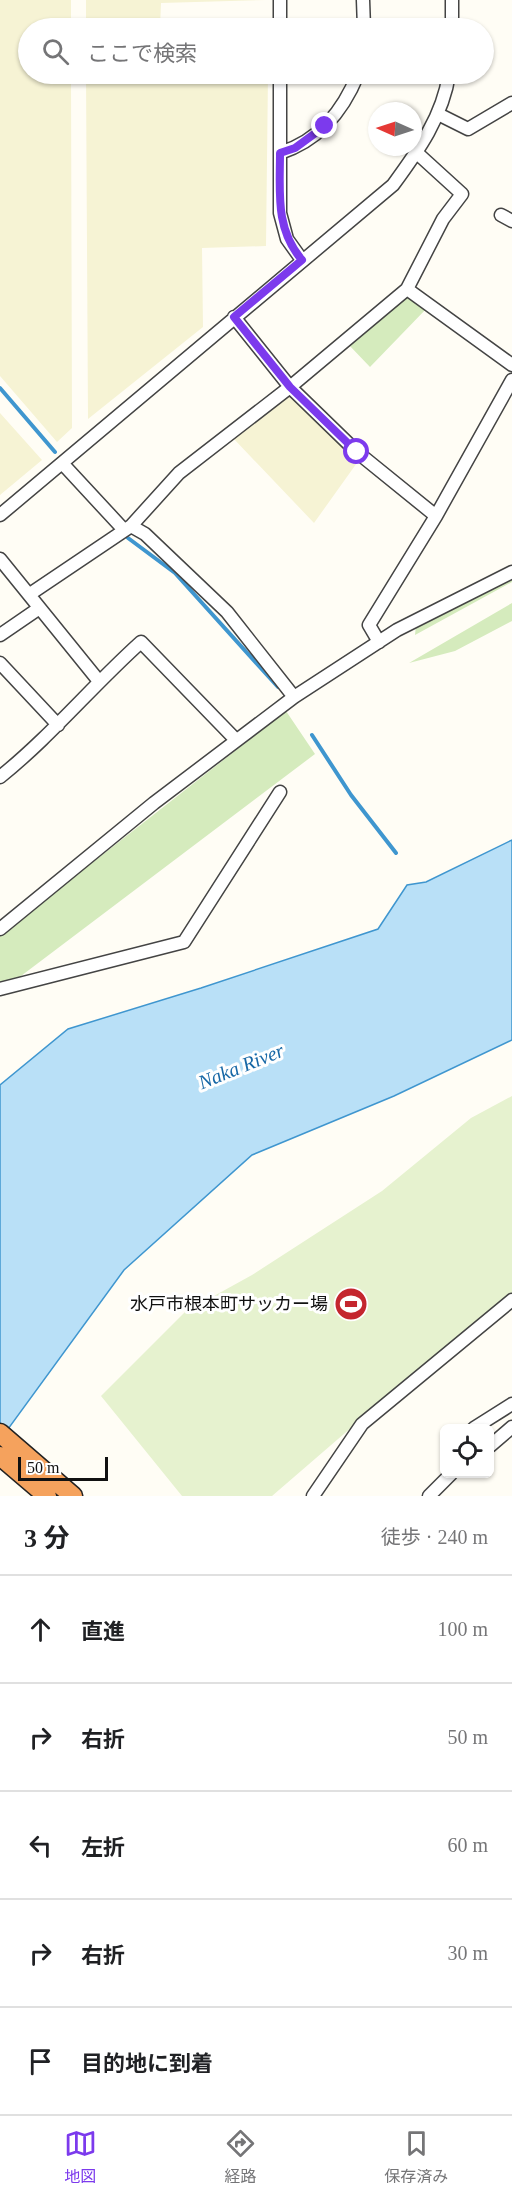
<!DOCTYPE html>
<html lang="ja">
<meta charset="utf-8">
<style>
:root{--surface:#fff;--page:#f6f6f6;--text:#202124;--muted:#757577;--line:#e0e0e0;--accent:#7c3aed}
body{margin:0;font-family:"Times New Roman","Noto Sans JP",serif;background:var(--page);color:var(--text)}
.controls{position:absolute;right:18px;bottom:18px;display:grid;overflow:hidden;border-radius:9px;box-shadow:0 2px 4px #0004}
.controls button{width:54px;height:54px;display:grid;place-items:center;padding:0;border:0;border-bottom:2px solid var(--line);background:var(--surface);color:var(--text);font:30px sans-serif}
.compass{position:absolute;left:368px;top:102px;width:54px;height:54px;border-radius:50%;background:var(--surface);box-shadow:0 2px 4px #0004;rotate:273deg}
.scale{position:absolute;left:18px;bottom:15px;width:90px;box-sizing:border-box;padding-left:6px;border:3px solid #111;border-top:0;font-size:16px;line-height:21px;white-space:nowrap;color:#111;-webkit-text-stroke:4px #fff;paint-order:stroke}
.stop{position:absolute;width:18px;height:18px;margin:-14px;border:4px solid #7c3aed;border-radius:50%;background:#fff}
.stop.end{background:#7c3aed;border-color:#fff;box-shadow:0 2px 6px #0008}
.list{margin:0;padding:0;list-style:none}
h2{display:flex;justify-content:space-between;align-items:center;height:78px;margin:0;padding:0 24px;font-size:26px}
h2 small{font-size:20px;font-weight:400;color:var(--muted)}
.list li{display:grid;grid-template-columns:39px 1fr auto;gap:18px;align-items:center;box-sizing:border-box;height:108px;padding:0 24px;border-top:2px solid var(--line)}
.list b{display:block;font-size:22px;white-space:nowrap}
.list em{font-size:20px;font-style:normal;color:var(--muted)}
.icon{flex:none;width:33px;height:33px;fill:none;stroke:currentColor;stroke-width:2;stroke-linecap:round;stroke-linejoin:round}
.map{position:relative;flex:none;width:512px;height:1496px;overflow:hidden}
.search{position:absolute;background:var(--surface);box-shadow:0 2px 4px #0004;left:18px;right:18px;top:18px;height:66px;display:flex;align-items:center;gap:15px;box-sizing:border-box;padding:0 21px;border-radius:33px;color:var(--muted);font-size:22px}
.sheet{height:618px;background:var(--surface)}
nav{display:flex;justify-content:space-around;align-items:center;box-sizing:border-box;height:84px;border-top:2px solid var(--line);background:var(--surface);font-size:16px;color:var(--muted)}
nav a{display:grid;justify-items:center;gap:3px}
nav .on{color:var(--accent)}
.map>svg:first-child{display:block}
</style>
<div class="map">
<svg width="512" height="1496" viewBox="0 0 512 1496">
<rect width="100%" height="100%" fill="#fffdf5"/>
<path fill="#f6f3d4" d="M0 0H71V28H28V74H71L72 428 57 442 0 376Z
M86 0H266L161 3 160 28H86Z
M86 74H268L266 246 202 248 203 327 88 419Z
M289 392 359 460 314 523 233 438Z
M0 413 42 460 0 495Z"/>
<path fill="#d5ebbd" d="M407 294 428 307 370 367 348 344Z
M512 577V582L415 635 416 625Z
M512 603V621L455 651 409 663Z
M286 711 315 754 17 979 0 982V935Z"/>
<path fill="#e6f2cf" d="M512 1096V1295L447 1345 272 1496H182L101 1396 185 1312 252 1275 382 1191 471 1118Z"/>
<path fill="#b9e0f7" stroke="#3f96cf" stroke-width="1.5" d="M512 840V1040L394 1096 252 1155 124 1270 0 1440V1085L68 1029 201 988 378 929 407 885 426 882Z"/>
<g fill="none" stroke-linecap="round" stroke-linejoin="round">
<path stroke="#3f96cf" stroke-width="4" d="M0 388 55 452
M128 538 175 573 278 687
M312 735 351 795 396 853"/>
<g stroke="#444" stroke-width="15">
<path id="minor" d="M280 0V28
M363 0 364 28
M364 28 452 27
M452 28V0
M280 74V213L287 239 302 260
M438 114 468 129 512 103
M280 153C320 140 343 111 358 74
M501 215 512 221
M407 289 512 365
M234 317 290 387 357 452 436 516
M62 463 124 530
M0 515 393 185C418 151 443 116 449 74
M131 526 145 534 227 612 294 697
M0 559 98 680
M30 594 131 526 179 473 290 387 407 289 443 219 462 194 417 153
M0 635 38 609
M379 642 369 625 436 516 512 380
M0 663 58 725
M0 777C51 736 92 686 141 642L236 740
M0 929 154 803 294 697 397 630 512 572
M0 989 184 942 280 792
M474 1428 512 1404
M490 1446 512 1427
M313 1496 362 1424 512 1300
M429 1496 451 1474"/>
</g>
<g stroke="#222" stroke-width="21">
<path id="highway" d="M0 1433 73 1496
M0 1456 47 1496"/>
</g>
<use href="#minor" stroke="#fff" stroke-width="12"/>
<use href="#highway" stroke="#f5a25d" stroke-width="18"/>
</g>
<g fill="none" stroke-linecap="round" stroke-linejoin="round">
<path stroke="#7c3aed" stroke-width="8" d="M325 126 295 148 280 153C280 192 275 229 302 260L234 317 290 387 357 452"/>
</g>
<defs>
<g id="stadium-disc" transform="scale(1.725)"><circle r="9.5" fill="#c4262e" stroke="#fff"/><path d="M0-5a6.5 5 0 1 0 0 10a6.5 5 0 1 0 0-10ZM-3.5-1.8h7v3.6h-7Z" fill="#fff"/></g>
</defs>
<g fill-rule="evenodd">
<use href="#stadium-disc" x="351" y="1304"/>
</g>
<g text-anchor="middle" stroke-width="6" stroke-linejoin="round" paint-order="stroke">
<g font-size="18" fill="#111" stroke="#fff" text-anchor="end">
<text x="328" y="1310">水戸市根本町サッカー場</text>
</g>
<g font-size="20" font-style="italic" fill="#1768a6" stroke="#fff">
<text transform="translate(241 1066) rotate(-22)" y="7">Naka River</text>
</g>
</g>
</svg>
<div class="controls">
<button><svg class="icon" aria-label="locate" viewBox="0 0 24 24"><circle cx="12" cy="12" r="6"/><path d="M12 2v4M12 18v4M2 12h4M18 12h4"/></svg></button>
</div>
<svg class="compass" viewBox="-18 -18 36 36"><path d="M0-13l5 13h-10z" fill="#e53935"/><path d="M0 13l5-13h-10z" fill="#757577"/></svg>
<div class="scale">50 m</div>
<div class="stop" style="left:357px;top:452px"></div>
<div class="stop end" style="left:325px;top:126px"></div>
<div class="search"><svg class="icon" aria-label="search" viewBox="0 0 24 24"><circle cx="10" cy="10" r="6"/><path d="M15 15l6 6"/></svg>ここで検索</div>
</div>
<section class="sheet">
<h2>3 分<small>徒歩 · 240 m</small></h2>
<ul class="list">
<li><svg class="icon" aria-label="ahead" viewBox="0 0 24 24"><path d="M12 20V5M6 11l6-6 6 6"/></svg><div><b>直進</b></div><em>100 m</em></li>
<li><svg class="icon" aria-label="right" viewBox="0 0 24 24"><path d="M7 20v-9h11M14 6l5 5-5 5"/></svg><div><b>右折</b></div><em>50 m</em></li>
<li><svg class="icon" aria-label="left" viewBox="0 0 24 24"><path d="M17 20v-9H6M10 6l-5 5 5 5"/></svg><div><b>左折</b></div><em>60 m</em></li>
<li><svg class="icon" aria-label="right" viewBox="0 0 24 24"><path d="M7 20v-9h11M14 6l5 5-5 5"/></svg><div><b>右折</b></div><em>30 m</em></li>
<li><svg class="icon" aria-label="arrive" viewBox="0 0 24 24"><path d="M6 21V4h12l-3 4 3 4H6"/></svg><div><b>目的地に到着</b></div></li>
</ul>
</section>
<nav>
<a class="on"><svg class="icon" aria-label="map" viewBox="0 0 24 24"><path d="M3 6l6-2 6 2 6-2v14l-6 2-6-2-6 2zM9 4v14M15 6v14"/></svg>地図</a>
<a><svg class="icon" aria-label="directions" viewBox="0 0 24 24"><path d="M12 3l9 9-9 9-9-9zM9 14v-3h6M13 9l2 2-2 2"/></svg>経路</a>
<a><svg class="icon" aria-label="saved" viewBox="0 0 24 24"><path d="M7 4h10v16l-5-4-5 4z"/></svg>保存済み</a>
</nav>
